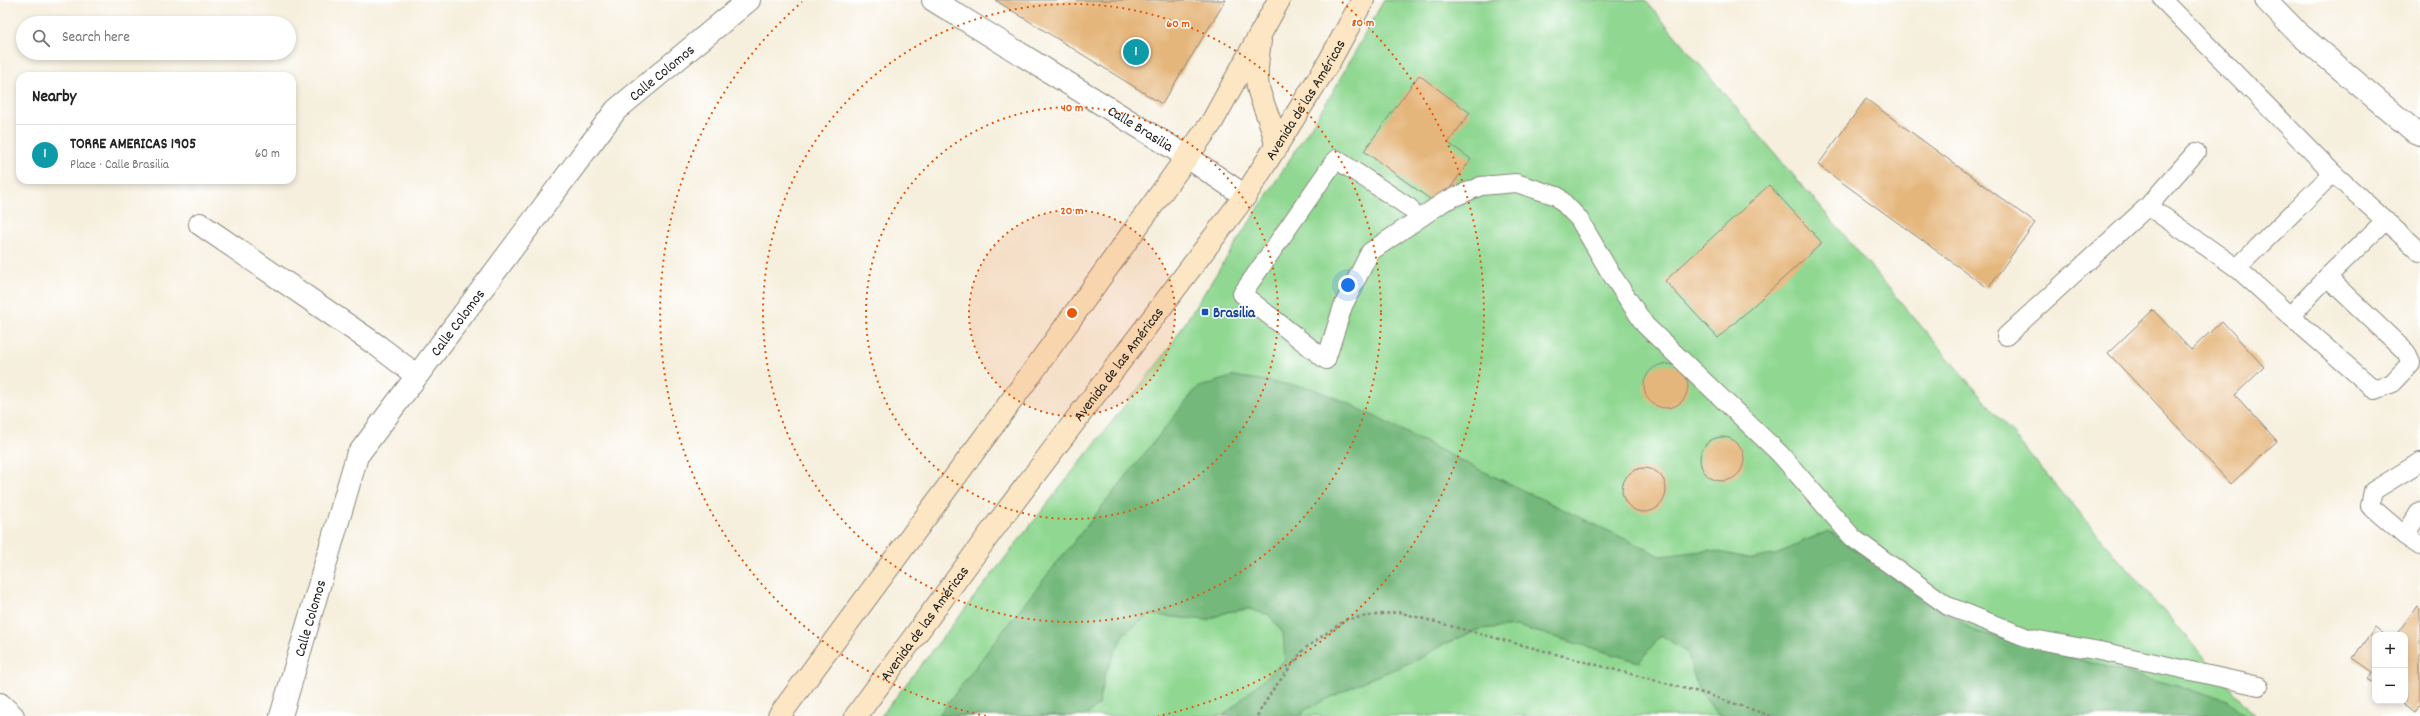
<!DOCTYPE html>
<meta charset="utf-8">
<style>
:root{--surface:#fff;--page:#f2f2f2;--text:#222;--muted:#767676;--line:#e0e0e0;--accent:#b5179e}
body{margin:0;font-family:Dekko,sans-serif;background:var(--page);color:var(--text)}
.controls{position:absolute;right:12px;bottom:12px;display:grid;overflow:hidden;border-radius:8px;box-shadow:0 2px 6px #0003}
.controls button{width:36px;height:36px;display:grid;place-items:center;padding:0;border:0;border-bottom:1px solid var(--line);background:var(--surface);color:var(--text);font:20px sans-serif}
.you{position:absolute;left:1348px;top:285px;width:14px;height:14px;margin:-10px;border:3px solid #fff;border-radius:50%;background:#1a73e8;box-shadow:0 0 0 6px #1a73e833}
.badge{display:grid;place-items:center;width:26px;height:26px;border-radius:50%;background:var(--accent);color:#fff;font-size:13px;font-weight:700}
.pin{position:absolute;translate:-50% -50%;border:2px solid #fff;box-shadow:0 1px 4px #0006}
.list{margin:0;padding:0;list-style:none}
h2{display:flex;justify-content:space-between;align-items:center;height:52px;margin:0;padding:0 16px;font-size:17px}
h2 small{font-size:13px;font-weight:400;color:var(--muted)}
.list li{display:grid;grid-template-columns:26px 1fr auto;gap:12px;align-items:center;box-sizing:border-box;height:60px;padding:0 16px;border-top:1px solid var(--line)}
.list b{display:block;font-size:15px;white-space:nowrap}
.list p{margin:0;font-size:13px;white-space:nowrap;color:var(--muted)}
.list em{font-size:13px;font-style:normal;color:var(--muted)}
.icon{flex:none;width:22px;height:22px;fill:none;stroke:currentColor;stroke-width:2;stroke-linecap:round;stroke-linejoin:round}
.map{position:relative;flex:none;width:2420px;height:716px;overflow:hidden}
.search{position:absolute;background:var(--surface);box-shadow:0 2px 6px #0003;left:16px;top:16px;width:280px;height:44px;display:flex;align-items:center;gap:10px;box-sizing:border-box;padding:0 14px;border-radius:22px;color:var(--muted);font-size:15px}
.panel{position:absolute;background:var(--surface);box-shadow:0 2px 6px #0003;left:16px;top:72px;width:280px;height:112px;border-radius:12px}
.map>svg:first-child{display:block}
</style>
<div class="map">
<svg width="2420" height="716" viewBox="0 0 2420 716">
<rect width="100%" height="100%" fill="#fff"/>
<filter id="ink" filterUnits="userSpaceOnUse"><feTurbulence type="fractalNoise" baseFrequency=".025" numOctaves="2"/><feDisplacementMap in="SourceGraphic" scale="8" xChannelSelector="R" yChannelSelector="G"/><feConvolveMatrix kernelMatrix="1 2 1 2 8 2 1 2 1" color-interpolation-filters="sRGB"/></filter>
<filter id="wash" filterUnits="userSpaceOnUse"><feTurbulence type="fractalNoise" baseFrequency=".012" numOctaves="4" result="noise"/><feDisplacementMap in="SourceGraphic" scale="16" xChannelSelector="R" yChannelSelector="G"/><feGaussianBlur stdDeviation="0.9" result="paint"/><feColorMatrix in="noise" values="0 0 0 0 0 0 0 0 0 0 0 0 0 0 0 0 0 1.4 0 .05"/><feComposite in="paint" operator="in"/></filter>
<g filter="url(#wash)">
<rect width="100%" height="100%" fill="#f6efdd"/>
<path fill="#90d892" stroke="#567a57" d="M1384 0H1645L2120 561 2255 716H881L1165 354 1331 95Z"/>
<path fill="#74b87c" stroke="#486a4c" d="M1234 376 1311 388 1348 403 1470 465 1661 556 1710 550 1752 559 1778 554 1801 542 1829 531 1917 594 1975 631 2228 700 2245 716H1719L1698 689 1687 652 1661 635 1639 662 1517 626 1480 629 1443 645 1419 659 1360 683 1305 710 1301 716H1223L1285 660 1283 633 1269 615 1249 609 1227 612 1207 620 1150 615 1124 633 1105 674 1098 705 1086 716H938L1012 619 1197 388Z"/>
<g id="blocks">
<path fill="#e5b67b" d="M995 0H1226L1162 104Z
M1419 75 1470 113 1448 143 1471 159 1438 205 1364 151Z
M1866 99 2035 223 1988 288 1818 165Z
M1769 185 1822 243 1718 338 1665 281Z
M2153 310 2191 350 2222 321 2264 367 2235 395 2277 441 2231 484 2108 353Z
M1644 386a22 22 0 1 1 44 0a22 22 0 1 1-44 0Z
M1700 459a22 22 0 1 1 44 0a22 22 0 1 1-44 0Z
M1622 490a22 22 0 1 1 44 0a22 22 0 1 1-44 0Z
M2417 606 2420 609V707L2418 706 2414 713 2398 701H2405V635H2396Z
M2375 627 2385 635H2375V684L2368 679 2373 672 2353 658Z"/>
</g>
</g>
<g filter="url(#ink)">
<use href="#blocks" fill-opacity="0" stroke="#89867c" stroke-width="1"/>
<g fill="none" stroke-linecap="round" stroke-linejoin="round">
<g stroke="#89867c" stroke-width="20">
<path id="lane" d="M2163 0 2333 173 2420 252
M2148 206 2196 152
M1410 208 1336 159 1242 294 1326 360 1343 306 1370 252 1445 201 1481 186 1516 183 1557 196 1579 219 1608 269 1645 325 1780 454 1853 538 1948 606 2028 638 2105 652 2259 686
M2237 268 2290 316
M2327 277 2406 352 2411 363 2392 383 2375 390 2290 316 2327 277 2386 220
M2006 336 2148 206 2237 268 2333 173
M2420 511 2405 536 2420 546
M2405 536 2370 506 2373 491 2420 462"/>
</g>
<g stroke="#89867c" stroke-width="24">
<g id="street">
<path id="s1" d="M933 0 1186 156 1245 196"/>
<path d="M2266 0 2298 33 2415 132 2420 134"/>
<path d="M200 224 378 346 416 375"/>
<path d="M0 704 13 716"/>
<path id="s2" d="M281 716 357 456 616 110 749 0"/>
</g>
</g>
<g stroke="#89867c" stroke-width="24">
<g id="secondary">
<path d="M1260 41C1258 56 1255 72 1258 87 1263 109 1275 126 1276 149"/>
<path d="M779 716 1034 370 1212 122 1279 0"/>
<path id="s3" d="M856 716 991 532 1245 196 1329 62 1363 0"/>
</g>
</g>
<path stroke="#89867c" stroke-width="2.5" stroke-dasharray="3 3" stroke-linecap="butt" d="M1257 716 1272 691 1304 649 1347 619 1398 612 1706 694 1771 716"/>
<use href="#lane" stroke="#fff" stroke-width="18"/>
<use href="#street" stroke="#fff" stroke-width="22"/>
<use href="#secondary" stroke="#fce6c4" stroke-width="22"/>
</g>
</g>
<circle cx="1072" cy="313" r="103" fill="#e8590c" fill-opacity=".12"/>
<g fill="none" stroke="#e8590c" stroke-width="2" stroke-dasharray="2 4">
<circle cx="1072" cy="313" r="103"/>
<circle cx="1072" cy="313" r="206"/>
<circle cx="1072" cy="313" r="309"/>
<path d="M986 716A412 412 0 0 1 802 2M1342 2A412 412 0 0 1 1158 716"/>
</g>
<rect fill="#1a4fb4" stroke="#fff" stroke-width="1.5" x="1201" y="308" width="8" height="8" rx="2"/>
<g text-anchor="middle" stroke-width="3" stroke-linejoin="round" paint-order="stroke">
<g font-size="15" fill="#1c1c1c" stroke="#fff">
<text dy="5" stroke="none"><textPath href="#s2" startOffset="762">Calle Colomos</textPath></text>
<text dy="5" stroke="none"><textPath href="#s3" startOffset="763">Avenida de las Américas</textPath></text>
<text dy="5" stroke="none"><textPath href="#s1" startOffset="244">Calle Brasilia</textPath></text>
<text dy="5" stroke="none"><textPath href="#s2" startOffset="438">Calle Colomos</textPath></text>
<text dy="5" stroke="none"><textPath href="#s3" startOffset="439">Avenida de las Américas</textPath></text>
<text dy="5" stroke="none"><textPath href="#s2" startOffset="102">Calle Colomos</textPath></text>
<text dy="5" stroke="none"><textPath href="#s3" startOffset="115">Avenida de las Américas</textPath></text>
</g>
<g font-size="15" font-weight="bold" fill="#164399" stroke="#fff" text-anchor="start">
<text x="1213" y="317">Brasilia</text>
</g>
</g>
<circle cx="1072" cy="313" r="6" fill="#e8590c" stroke="#fff" stroke-width="2"/>
<g font-size="12" text-anchor="middle" font-weight="bold" fill="#e8590c" stroke="#fff" stroke-width="3" stroke-linejoin="round" paint-order="stroke">
<text x="1363" y="26">80 m</text>
<text x="1178" y="27">60 m</text>
<text x="1072" y="111">40 m</text>
<text x="1072" y="214">20 m</text>
</g>
</svg>
<div class="controls">
<button>+</button>
<button>−</button>
</div>
<div class="you"></div>
<div class="pin badge" style="left:1136px;top:52px;background:#0f9aa8">1</div>
<div class="search"><svg class="icon" aria-label="search" viewBox="0 0 24 24"><circle cx="10" cy="10" r="6"/><path d="M15 15l6 6"/></svg>Search here</div>
<section class="panel">
<h2>Nearby<small></small></h2>
<ul class="list">
<li><span class="badge" style="background:#0f9aa8">1</span><div><b>TORRE AMERICAS 1905</b><p>Place · Calle Brasilia</p></div><em>60 m</em></li>
</ul>
</section>
</div>
